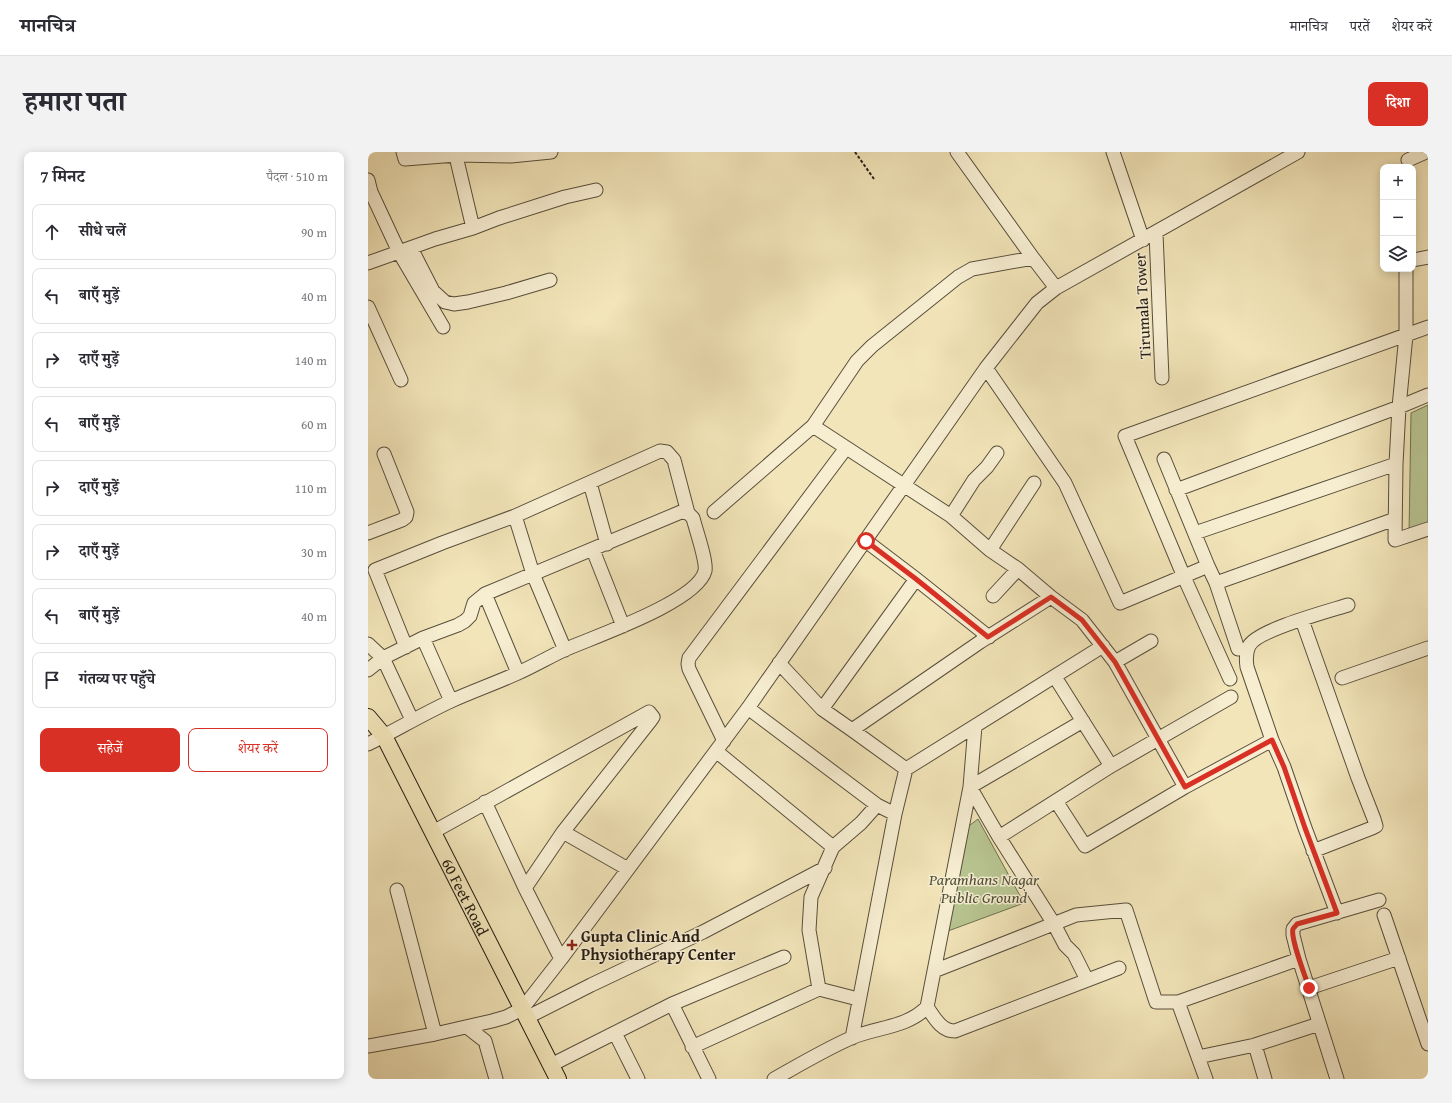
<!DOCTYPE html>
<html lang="hi">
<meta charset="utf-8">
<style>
:root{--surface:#fff;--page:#f2f2f3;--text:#2b2b33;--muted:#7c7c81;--line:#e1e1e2;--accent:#d93025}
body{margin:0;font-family:"Gentium Book Plus","Noto Serif Devanagari",serif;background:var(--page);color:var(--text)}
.controls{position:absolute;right:12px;top:12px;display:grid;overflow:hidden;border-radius:8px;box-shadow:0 2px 10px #0003}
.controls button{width:36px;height:36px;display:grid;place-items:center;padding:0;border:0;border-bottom:1px solid var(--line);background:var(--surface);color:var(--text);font:20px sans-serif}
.stop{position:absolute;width:12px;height:12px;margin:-9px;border:3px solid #d93025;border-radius:50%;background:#fff}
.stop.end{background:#d93025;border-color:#fff;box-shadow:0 1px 4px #0008}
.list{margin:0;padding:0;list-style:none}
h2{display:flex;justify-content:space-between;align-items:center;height:52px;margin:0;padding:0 16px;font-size:17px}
h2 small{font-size:13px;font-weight:400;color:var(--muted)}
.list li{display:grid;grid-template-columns:26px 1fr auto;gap:12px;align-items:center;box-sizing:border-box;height:56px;margin:0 8px 8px;padding:0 8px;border:1px solid var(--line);border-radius:8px}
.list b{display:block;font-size:15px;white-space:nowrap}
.list em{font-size:13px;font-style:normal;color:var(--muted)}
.actions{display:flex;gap:8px;padding:12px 16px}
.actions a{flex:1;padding:9px 0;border:1px solid var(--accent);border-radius:8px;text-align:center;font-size:14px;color:var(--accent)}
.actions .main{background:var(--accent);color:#fff}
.icon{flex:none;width:22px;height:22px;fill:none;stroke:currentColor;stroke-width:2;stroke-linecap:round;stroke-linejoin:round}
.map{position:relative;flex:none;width:1060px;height:927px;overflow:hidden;border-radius:8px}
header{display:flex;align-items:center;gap:24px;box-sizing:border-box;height:56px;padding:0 20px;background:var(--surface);border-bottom:1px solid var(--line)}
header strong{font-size:19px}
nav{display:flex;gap:22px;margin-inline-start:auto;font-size:14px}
.intro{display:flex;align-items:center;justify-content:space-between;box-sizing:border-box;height:96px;padding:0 24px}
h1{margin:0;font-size:28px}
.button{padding:10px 18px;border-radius:8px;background:var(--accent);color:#fff;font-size:14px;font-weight:700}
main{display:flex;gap:24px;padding:0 24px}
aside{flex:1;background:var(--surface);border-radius:8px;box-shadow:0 2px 10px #0003}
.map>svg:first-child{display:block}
</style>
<header>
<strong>मानचित्र</strong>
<nav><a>मानचित्र</a><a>परतें</a><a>शेयर करें</a></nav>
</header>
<div class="intro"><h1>हमारा पता</h1><a class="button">दिशा</a></div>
<main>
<aside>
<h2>7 मिनट<small>पैदल · 510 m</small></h2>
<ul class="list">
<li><svg class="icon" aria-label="ahead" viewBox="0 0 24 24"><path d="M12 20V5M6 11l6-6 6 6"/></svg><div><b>सीधे चलें</b></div><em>90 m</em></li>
<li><svg class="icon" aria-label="left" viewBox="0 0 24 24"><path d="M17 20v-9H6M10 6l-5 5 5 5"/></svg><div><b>बाएँ मुड़ें</b></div><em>40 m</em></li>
<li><svg class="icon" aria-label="right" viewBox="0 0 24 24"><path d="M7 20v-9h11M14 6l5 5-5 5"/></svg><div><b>दाएँ मुड़ें</b></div><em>140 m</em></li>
<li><svg class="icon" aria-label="left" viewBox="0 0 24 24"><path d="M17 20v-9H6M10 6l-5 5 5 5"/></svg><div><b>बाएँ मुड़ें</b></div><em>60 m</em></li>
<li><svg class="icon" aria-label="right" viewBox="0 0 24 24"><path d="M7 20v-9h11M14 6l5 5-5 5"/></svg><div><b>दाएँ मुड़ें</b></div><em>110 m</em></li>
<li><svg class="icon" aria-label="right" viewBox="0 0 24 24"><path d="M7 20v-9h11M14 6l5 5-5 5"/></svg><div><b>दाएँ मुड़ें</b></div><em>30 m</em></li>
<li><svg class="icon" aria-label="left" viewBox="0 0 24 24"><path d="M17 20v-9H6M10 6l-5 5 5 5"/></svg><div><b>बाएँ मुड़ें</b></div><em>40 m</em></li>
<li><svg class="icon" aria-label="arrive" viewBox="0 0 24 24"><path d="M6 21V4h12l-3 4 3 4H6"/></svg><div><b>गंतव्य पर पहुँचे</b></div></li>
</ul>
<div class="actions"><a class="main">सहेजें</a><a>शेयर करें</a></div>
</aside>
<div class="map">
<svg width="1060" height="927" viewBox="0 0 1060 927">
<rect width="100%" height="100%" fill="#f2e5b9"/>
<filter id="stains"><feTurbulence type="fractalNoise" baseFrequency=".005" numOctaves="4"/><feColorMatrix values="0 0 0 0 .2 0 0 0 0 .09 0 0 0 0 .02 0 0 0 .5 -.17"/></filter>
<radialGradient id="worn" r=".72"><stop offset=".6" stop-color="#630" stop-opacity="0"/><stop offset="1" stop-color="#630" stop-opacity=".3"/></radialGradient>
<path fill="#b8c591" stroke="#6e7152" d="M1060 253V376L1041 383 1043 261Z
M610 667 656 751 580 779 598 676Z"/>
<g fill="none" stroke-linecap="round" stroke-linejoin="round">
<g stroke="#584f3c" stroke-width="15">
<path id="minor" d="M35 0 37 7 88 3 143 4 183 0
M87 0 105 76
M589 0 665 106
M745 0 775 88
M1040 8 1058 0
M0 28 3 40 31 100 75 175
M788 81 794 226
M43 96 65 139 77 150 86 152 100 150 138 141 182 128
M1045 108 1060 105
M0 111 67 87 105 76 131 66 197 45 228 38
M1038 117V183L1031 255 1028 312 1027 388 1060 377
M0 155 33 228
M618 216 697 331 752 451 840 414
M445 274 583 364 622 398 650 417 683 445 714 468 747 510 817 635 717 694 688 649
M796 307 840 414 848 431 870 497
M222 331 239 392
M808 338 1031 255 1060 243
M346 360 445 274 489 209 504 194 590 125 604 117 665 106 688 136
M147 364 292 299 299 300 306 308 320 361
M583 364 606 328 619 315 629 301
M0 381 34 368 38 365 39 360 16 302
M827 381 1028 312
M498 389 548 427 621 485
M225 398 255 474
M622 398 666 331
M848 431 1027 367
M117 442 150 521
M625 444 650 417
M934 468 990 626 1006 667 1008 674 1004 676 945 699
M55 486 83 549
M0 492 15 506 44 568
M38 495 7 418 74 391 147 364 165 422 197 498
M747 510 783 489
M411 511 454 557 484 578 538 617 735 494
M0 518 15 506 55 486 90 473 97 469 102 464 106 451 117 442 313 360 320 361 325 366C328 378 339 409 337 419 329 450 225 485 196 498 181 505 166 514 150 521 128 531 105 539 83 549 55 562 28 578 0 592
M687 525 743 614
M974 526 1060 496
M862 527 816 425 757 284 1060 175
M380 556 509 653 527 662
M454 557 548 427
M607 574 602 635 715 569
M484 578 612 490 683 445
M904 588 916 615 937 676 969 761
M356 589 321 517 320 512 321 506 478 296
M348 599 465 695
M817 635 904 588 879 515C878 508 878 500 881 494 889 478 961 459 980 453
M117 650 157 736 193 807
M65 680 281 560 285 565 283 568 195 680 157 736
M195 680 260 717
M631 685 743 614 863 545
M29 738 67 882
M1016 763 1060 892
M931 807 925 783V777L929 772 1011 748
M566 819 708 763 758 758 788 850H810L838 927
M941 836 1031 806
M490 847 451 837 441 778 443 745 465 695 493 671 509 653
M810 850 931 807 969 927
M304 852 341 927
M559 855C566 865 573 879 587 879L751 816
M158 866 223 833 335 780 457 716
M99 875 117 889 128 927
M247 881 270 927
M484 886 527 662 538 617
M887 893 951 872
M0 894 67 882 124 869 138 865 154 857 193 807 380 556 618 216 669 151 688 136 930 0
M324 895 451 837
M830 905 887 893 897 927
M183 913 304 852 416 805
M406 927C431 913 456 898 483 886 508 875 539 876 559 855L602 635 631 685 686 772 697 793 706 802 719 828"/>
</g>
<g stroke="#241d13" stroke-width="18">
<g id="major">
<path id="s1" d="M0 565 16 584 190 927"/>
</g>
</g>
<path stroke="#241d13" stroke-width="2" stroke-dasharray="3 2" stroke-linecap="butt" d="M487 0 506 27"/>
<use href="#minor" stroke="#f7eed2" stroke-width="13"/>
<use href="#major" stroke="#f2e5b9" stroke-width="16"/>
</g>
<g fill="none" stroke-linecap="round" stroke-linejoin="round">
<path stroke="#d93025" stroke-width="5" d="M498 389 548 427 620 485 683 445 714 468 747 510 817 635 904 588 916 615 937 676 969 761 929 772C928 774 926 775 925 777 922 786 938 826 941 836"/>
</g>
<path fill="#8f2418" stroke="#f7eed2" stroke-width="1.5" d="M202 787h4v4h4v4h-4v4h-4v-4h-4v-4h4z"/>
<g text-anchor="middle" stroke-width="3" stroke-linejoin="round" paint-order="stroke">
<g font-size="16" fill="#241d13" stroke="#f7eed2">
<text transform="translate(774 154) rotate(-93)" y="6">Tirumala Tower</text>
<text dy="6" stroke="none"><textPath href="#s1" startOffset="205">60 Feet Road</textPath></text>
</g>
<g font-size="16" font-style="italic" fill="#504f39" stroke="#f7eed2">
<text x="616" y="733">Paramhans Nagar<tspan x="616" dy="18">Public Ground</tspan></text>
</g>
<g font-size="16" font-weight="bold" fill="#241d13" stroke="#f7eed2" text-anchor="start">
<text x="213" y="790">Gupta Clinic And<tspan x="213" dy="18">Physiotherapy Center</tspan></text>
</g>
</g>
<rect width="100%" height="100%" filter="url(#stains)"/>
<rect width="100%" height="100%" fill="url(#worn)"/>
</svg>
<div class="controls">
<button>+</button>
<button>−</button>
<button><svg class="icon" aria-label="layers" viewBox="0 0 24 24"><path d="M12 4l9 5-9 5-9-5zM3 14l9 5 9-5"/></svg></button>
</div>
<div class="stop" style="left:498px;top:389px"></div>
<div class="stop end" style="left:941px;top:836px"></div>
</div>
</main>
